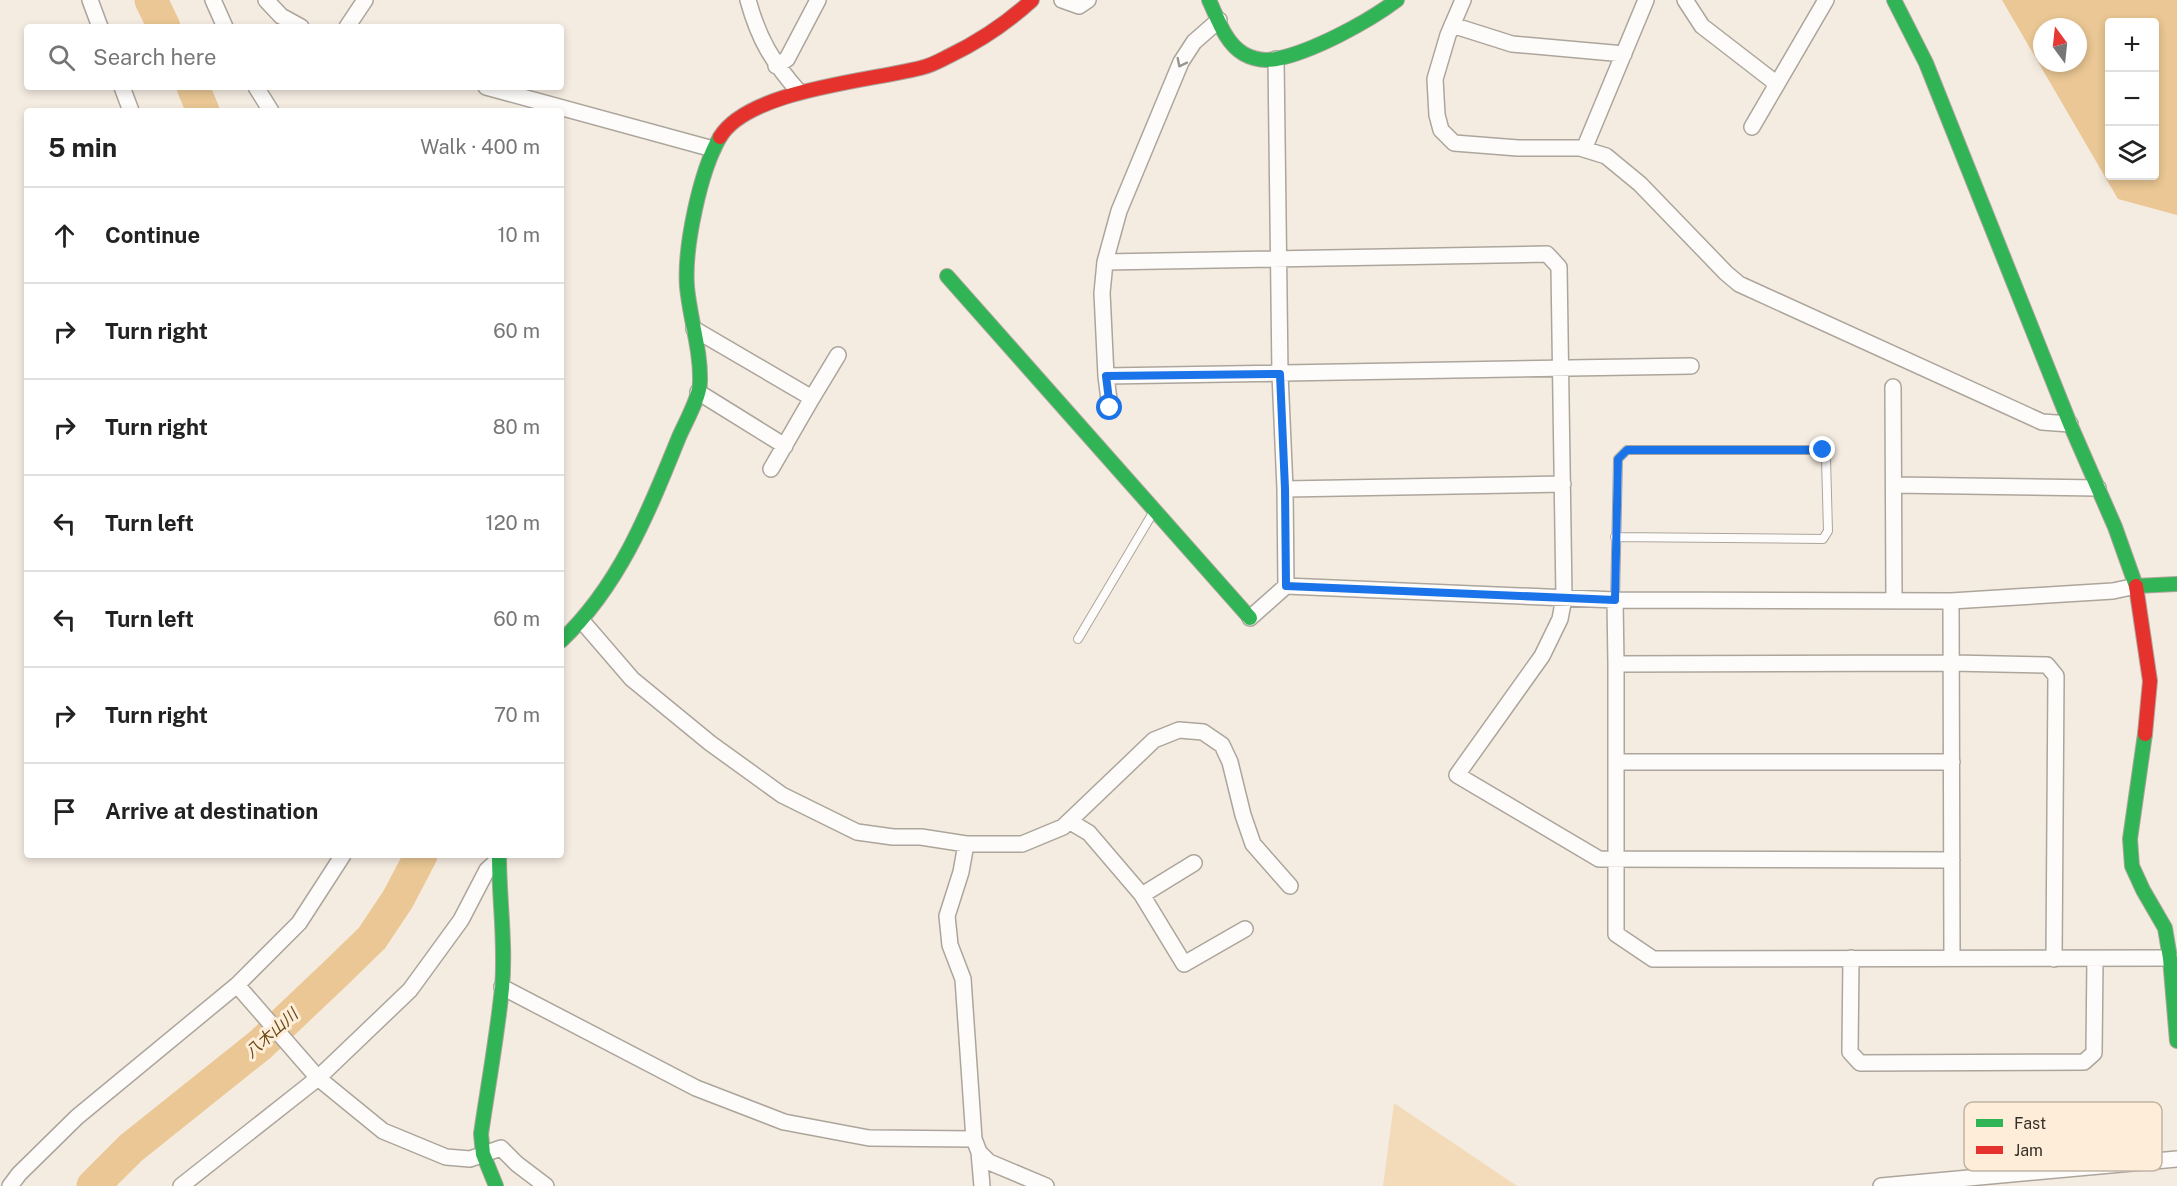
<!DOCTYPE html>
<meta charset="utf-8">
<style>
:root{--surface:#fff;--page:#f2f2f2;--text:#222;--muted:#767676;--line:#e0e0e0}
body{margin:0;font-family:"Public Sans","Noto Sans JP",sans-serif;background:var(--page);color:var(--text)}
.controls{position:absolute;right:18px;top:18px;display:grid;overflow:hidden;border-radius:6px;box-shadow:0 3px 9px #0003}
.controls button{width:54px;height:54px;display:grid;place-items:center;padding:0;border:0;border-bottom:2px solid var(--line);background:var(--surface);color:var(--text);font:30px sans-serif}
.compass{position:absolute;left:2033px;top:18px;width:54px;height:54px;border-radius:50%;background:var(--surface);box-shadow:0 3px 9px #0003;rotate:345deg}
.stop{position:absolute;width:18px;height:18px;margin:-14px;border:4px solid #1a73e8;border-radius:50%;background:#fff}
.stop.end{background:#1a73e8;border-color:#fff;box-shadow:0 2px 6px #0008}
.list{margin:0;padding:0;list-style:none}
h2{display:flex;justify-content:space-between;align-items:center;height:78px;margin:0;padding:0 24px;font-size:26px}
h2 small{font-size:20px;font-weight:400;color:var(--muted)}
.list li{display:grid;grid-template-columns:39px 1fr auto;gap:18px;align-items:center;box-sizing:border-box;height:96px;padding:0 24px;border-top:2px solid var(--line)}
.list b{display:block;font-size:22px;white-space:nowrap}
.list em{font-size:20px;font-style:normal;color:var(--muted)}
.icon{flex:none;width:33px;height:33px;fill:none;stroke:currentColor;stroke-width:2;stroke-linecap:round;stroke-linejoin:round}
.map{position:relative;flex:none;width:2177px;height:1186px;overflow:hidden}
.search{position:absolute;background:var(--surface);box-shadow:0 3px 9px #0003;left:24px;top:24px;width:540px;height:66px;display:flex;align-items:center;gap:15px;box-sizing:border-box;padding:0 21px;border-radius:6px;color:var(--muted);font-size:22px}
.panel{position:absolute;background:var(--surface);box-shadow:0 3px 9px #0003;left:24px;top:108px;width:540px;height:750px;border-radius:6px}
.map>svg:first-child{display:block}
</style>
<div class="map">
<svg width="2177" height="1186" viewBox="0 0 2177 1186">
<rect width="100%" height="100%" fill="#f5ece1"/>
<path fill="#f3dbba" d="M1394 1103 1517 1186H1383Z"/>
<path fill="#eac794" fill-rule="evenodd" d="M2002 0H2177V215L2118 199ZM2110 22H2154V176H2110ZM2042 27H2078V63H2042Z"/>
<g fill="none" stroke-linecap="round" stroke-linejoin="round">
<path stroke="#eac794" stroke-width="33" d="M151 0 164 27
M193 87 203 111
M93 1186 131 1148 260 1045 335 974 372 938 398 899 421 855"/>
<g stroke="#aca59c" stroke-width="10">
<path id="lane" d="M1615 600 1618 459 1627 450H1823L1826 459 1828 531 1823 539 1615 537
M1078 639 1154 511"/>
</g>
<g stroke="#aca59c" stroke-width="18">
<path id="street" d="M90 0 100 27
M213 0 225 27
M266 0 281 16 301 27
M748 0C759 40 772 61 799 92
M1062 0 1079 6 1088 0
M1463 0 1448 35 1435 79 1437 115 1441 130 1454 143 1518 148H1580L1606 156 1640 184 1726 273 1739 284 2042 422 2070 424
M1685 0 1702 26 1777 84
M1452 25 1512 44 1624 54
M347 27 365 0
M1276 59 1280 374 1285 489 1286 586
M776 66 787 59 818 0
M122 87 131 111
M256 87 271 111
M486 87 713 149
M1752 127 1826 0
M1584 149 1646 0
M1105 262 1547 254 1559 267 1564 598 1560 619 1542 656 1457 775 1599 859 1952 860
M694 329 812 398 771 469
M1106 376 1691 366
M1893 387 1894 601
M698 392 785 446
M812 398 838 355
M1110 408 1106 376 1102 293 1105 262 1119 211 1181 62 1194 42 1219 20
M1894 485 2098 488
M1285 489 1563 484
M1615 600 1616 664V934L1653 959 2170 958
M1951 601 1952 958
M1250 618 1286 586 1615 600 1951 601 2113 591 2136 586
M582 621 632 679 710 743 782 795 857 832 893 837H921L966 844H1022L1063 827 1154 740 1179 730 1203 732 1222 745 1230 762 1243 815 1253 844 1290 886
M1616 664 1952 663 2047 665 2056 676 2054 959
M1616 762H1952
M1069 821 1089 833 1142 895 1184 964 1245 929
M966 844 961 872 947 916 950 945 963 979 974 1139 979 1152 989 1162 1046 1186
M1142 895 1194 863
M1851 958 1850 1052 1860 1063 2084 1062 2094 1053 2095 959
M237 985 318 1078 383 1131 446 1157 470 1159 501 1148 517 1164 546 1186
M502 987 696 1088 784 1122 869 1138 974 1139
M979 1152 982 1186
M10 1186 19 1174 77 1117 237 985 299 923 343 855
M181 1186 318 1078 410 990 461 920 487 870 498 860
M1881 1186 2177 1159"/>
</g>
<g stroke="#aca59c" stroke-width="16">
<path id="fast" d="M1209 0C1218 19 1225 43 1244 54 1253 59 1265 61 1276 59 1312 52 1368 22 1397 0
M1894 0 1926 63 2070 424 2115 527 2136 586 2177 584
M947 276 1250 618
M561 641C620 585 649 511 679 437 685 423 700 397 700 382 701 350 690 319 687 287 684 248 700 171 720 137
M2145 734 2130 839 2132 866 2143 890 2165 928 2170 958 2177 1041
M496 1186 483 1154 481 1134C488 1086 497 1037 502 988 506 944 499 899 499 855"/>
</g>
<g stroke="#aca59c" stroke-width="16">
<path id="jam" d="M720 137C749 89 873 81 924 67 932 65 941 60 949 56 980 41 1007 23 1032 0
M2136 586 2150 681 2145 734"/>
</g>
<use href="#lane" stroke="#fefcfa" stroke-width="8"/>
<use href="#street" stroke="#fefcfa" stroke-width="15"/>
<use href="#fast" stroke="#30b455" stroke-width="14"/>
<use href="#jam" stroke="#e5322d" stroke-width="14"/>
</g>
<defs><path id="oneway-chevron" d="M-2-3.5L2.5 0L-2 3.5" fill="none" stroke-width="1.6" stroke-linecap="round" stroke-linejoin="round" transform="scale(1.5)"/></defs>
<use stroke="#9a9690" href="#oneway-chevron" transform="translate(1181 63) rotate(117)"/>
<g fill="none" stroke-linecap="round" stroke-linejoin="round">
<path stroke="#1a73e8" stroke-width="8" d="M1110 408 1106 376 1280 374 1285 489 1286 586 1615 600 1618 459 1627 450H1823"/>
</g>
<g text-anchor="middle" stroke-width="6" stroke-linejoin="round" paint-order="stroke">
<g font-size="16" font-style="italic" fill="#694a16" stroke="#fdedd9">
<text transform="translate(271 1033) rotate(-42)" y="6">八木山川</text>
</g>
</g>
<rect x="1964" y="1102" width="198" height="69" rx="9" fill="#fdedd9" stroke="#c1b4a4" stroke-width="1.5"/>
<rect x="1976" y="1119" width="27" height="8" fill="#30b455"/>
<rect x="1976" y="1146" width="27" height="8" fill="#e5322d"/>
<g font-size="16" fill="#352f27">
<text x="2014" y="1129">Fast</text>
<text x="2014" y="1156">Jam</text>
</g>
</svg>
<div class="controls">
<button>+</button>
<button>−</button>
<button><svg class="icon" aria-label="layers" viewBox="0 0 24 24"><path d="M12 4l9 5-9 5-9-5zM3 14l9 5 9-5"/></svg></button>
</div>
<svg class="compass" viewBox="-18 -18 36 36"><path d="M0-13l5 13h-10z" fill="#e53935"/><path d="M0 13l5-13h-10z" fill="#767676"/></svg>
<div class="stop" style="left:1110px;top:408px"></div>
<div class="stop end" style="left:1823px;top:450px"></div>
<div class="search"><svg class="icon" aria-label="search" viewBox="0 0 24 24"><circle cx="10" cy="10" r="6"/><path d="M15 15l6 6"/></svg>Search here</div>
<section class="panel">
<h2>5 min<small>Walk · 400 m</small></h2>
<ul class="list">
<li><svg class="icon" aria-label="ahead" viewBox="0 0 24 24"><path d="M12 20V5M6 11l6-6 6 6"/></svg><div><b>Continue</b></div><em>10 m</em></li>
<li><svg class="icon" aria-label="right" viewBox="0 0 24 24"><path d="M7 20v-9h11M14 6l5 5-5 5"/></svg><div><b>Turn right</b></div><em>60 m</em></li>
<li><svg class="icon" aria-label="right" viewBox="0 0 24 24"><path d="M7 20v-9h11M14 6l5 5-5 5"/></svg><div><b>Turn right</b></div><em>80 m</em></li>
<li><svg class="icon" aria-label="left" viewBox="0 0 24 24"><path d="M17 20v-9H6M10 6l-5 5 5 5"/></svg><div><b>Turn left</b></div><em>120 m</em></li>
<li><svg class="icon" aria-label="left" viewBox="0 0 24 24"><path d="M17 20v-9H6M10 6l-5 5 5 5"/></svg><div><b>Turn left</b></div><em>60 m</em></li>
<li><svg class="icon" aria-label="right" viewBox="0 0 24 24"><path d="M7 20v-9h11M14 6l5 5-5 5"/></svg><div><b>Turn right</b></div><em>70 m</em></li>
<li><svg class="icon" aria-label="arrive" viewBox="0 0 24 24"><path d="M6 21V4h12l-3 4 3 4H6"/></svg><div><b>Arrive at destination</b></div></li>
</ul>
</section>
</div>
